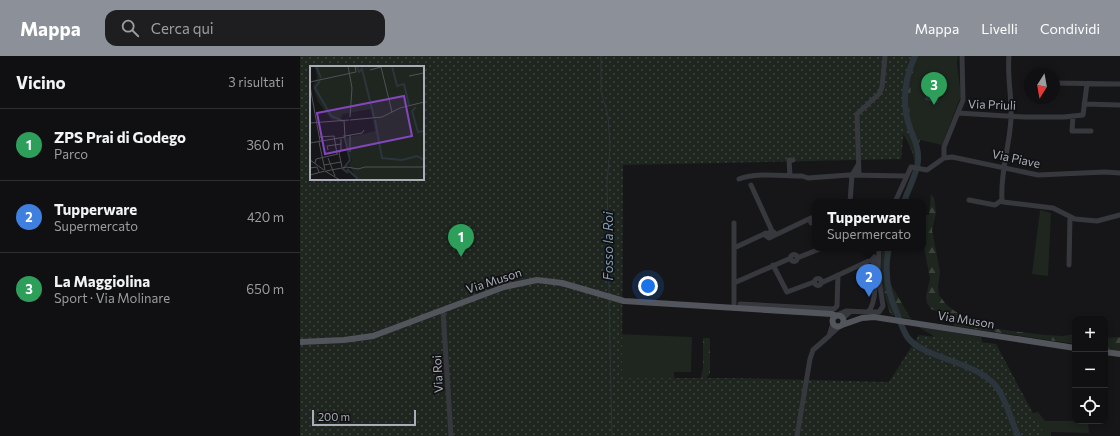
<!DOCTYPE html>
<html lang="it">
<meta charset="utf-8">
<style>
:root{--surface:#101012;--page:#1e1e20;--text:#f1f3f6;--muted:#9c9d9f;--line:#303032;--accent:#8c9099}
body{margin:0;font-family:Commissioner,sans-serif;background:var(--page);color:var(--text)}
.controls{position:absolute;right:12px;bottom:12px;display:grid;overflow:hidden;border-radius:8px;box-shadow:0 2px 6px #0003}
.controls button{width:36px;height:36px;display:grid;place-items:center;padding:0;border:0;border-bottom:1px solid var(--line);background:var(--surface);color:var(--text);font:20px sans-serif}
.compass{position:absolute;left:724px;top:12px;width:36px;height:36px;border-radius:50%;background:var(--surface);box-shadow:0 2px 6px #0003;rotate:191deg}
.scale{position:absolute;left:12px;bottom:10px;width:104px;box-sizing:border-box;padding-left:4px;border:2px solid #a8adb8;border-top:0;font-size:11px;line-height:14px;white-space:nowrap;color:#a8adb8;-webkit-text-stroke:3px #111113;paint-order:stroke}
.you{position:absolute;left:348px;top:230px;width:14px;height:14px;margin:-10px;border:3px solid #fff;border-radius:50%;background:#1a73e8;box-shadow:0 0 0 6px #1a73e833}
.badge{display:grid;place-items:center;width:26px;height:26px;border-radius:50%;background:var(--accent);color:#fff;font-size:13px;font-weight:700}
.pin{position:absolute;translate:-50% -33px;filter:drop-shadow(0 1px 2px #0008)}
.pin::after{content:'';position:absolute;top:21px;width:14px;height:12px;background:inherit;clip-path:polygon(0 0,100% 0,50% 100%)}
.popup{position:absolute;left:512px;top:143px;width:114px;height:52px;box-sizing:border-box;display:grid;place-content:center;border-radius:8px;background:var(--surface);filter:drop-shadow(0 1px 3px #0005);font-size:13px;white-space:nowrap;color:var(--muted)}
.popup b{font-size:15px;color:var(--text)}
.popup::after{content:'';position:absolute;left:50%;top:100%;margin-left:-8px;border:8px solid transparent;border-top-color:var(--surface)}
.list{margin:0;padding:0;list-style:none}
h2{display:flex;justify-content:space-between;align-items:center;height:52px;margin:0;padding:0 16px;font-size:17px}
h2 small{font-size:13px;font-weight:400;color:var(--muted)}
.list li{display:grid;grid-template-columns:26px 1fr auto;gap:12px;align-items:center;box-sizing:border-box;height:72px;padding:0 16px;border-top:1px solid var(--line)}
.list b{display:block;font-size:15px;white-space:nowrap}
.list p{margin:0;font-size:13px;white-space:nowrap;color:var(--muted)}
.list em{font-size:13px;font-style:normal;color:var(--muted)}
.icon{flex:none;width:22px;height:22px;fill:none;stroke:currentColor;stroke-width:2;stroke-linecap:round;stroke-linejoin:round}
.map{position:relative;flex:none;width:820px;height:380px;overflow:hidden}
header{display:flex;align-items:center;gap:24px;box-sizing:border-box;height:56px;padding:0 20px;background:var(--accent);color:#fff}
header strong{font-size:19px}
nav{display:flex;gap:22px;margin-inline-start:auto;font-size:14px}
.search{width:280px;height:36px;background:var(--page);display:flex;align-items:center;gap:10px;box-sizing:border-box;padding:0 14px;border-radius:12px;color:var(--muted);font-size:15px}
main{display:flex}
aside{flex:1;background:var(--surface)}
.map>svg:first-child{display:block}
</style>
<header>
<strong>Mappa</strong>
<div class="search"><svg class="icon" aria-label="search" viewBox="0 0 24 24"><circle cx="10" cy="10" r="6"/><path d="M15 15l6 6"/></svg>Cerca qui</div>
<nav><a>Mappa</a><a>Livelli</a><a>Condividi</a></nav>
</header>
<main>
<aside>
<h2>Vicino<small>3 risultati</small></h2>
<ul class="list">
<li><span class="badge" style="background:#2e9e5b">1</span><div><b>ZPS Prai di Godego</b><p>Parco</p></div><em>360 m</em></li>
<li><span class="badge" style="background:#3f7fe0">2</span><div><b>Tupperware</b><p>Supermercato</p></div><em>420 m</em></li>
<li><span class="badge" style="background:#2e9e5b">3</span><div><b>La Maggiolina</b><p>Sport · Via Molinare</p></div><em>650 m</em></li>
</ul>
</aside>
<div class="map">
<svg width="820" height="380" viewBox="0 0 820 380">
<defs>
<pattern id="forest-firs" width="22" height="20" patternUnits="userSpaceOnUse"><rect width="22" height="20" fill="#1e261f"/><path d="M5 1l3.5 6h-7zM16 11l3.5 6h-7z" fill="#3c433d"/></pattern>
<pattern id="park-dots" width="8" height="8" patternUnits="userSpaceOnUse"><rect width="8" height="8" fill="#1e261f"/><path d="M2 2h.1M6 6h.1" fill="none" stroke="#3c433d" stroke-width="1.8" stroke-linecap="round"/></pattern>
</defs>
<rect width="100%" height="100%" fill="#161618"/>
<path fill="#1e261f" d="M620 0H658L657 7 661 40 642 89 620 84 608 61 611 28Z
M740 154 751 157 748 220 732 218Z
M617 270 681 281 685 296 702 322Z
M315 278 392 281 391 316H374L375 380H313Z
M738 356 745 365H790L788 366 789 377 751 376V380H735L733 357Z"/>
<path fill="url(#forest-firs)" d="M587 0H620L611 28 609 61 620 84 617 93 619 109 615 107 612 95 603 77Z
M631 138 634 142 636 157 632 174 640 216 638 231 639 239 645 247 653 254 681 271 745 279 763 280 775 278V288L655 270 641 257 631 253 627 247 626 240 630 223 624 191 623 159H629Z
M583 192H588L590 227 611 263 591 259C583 238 578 215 583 192Z
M820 281V295L805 293V282Z
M403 282H410V317L405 324 387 380 403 312Z"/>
<path fill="url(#park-dots)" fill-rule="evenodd" d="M0 0H611L601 103 323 109 322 322H433L589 326 619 279 696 288 745 380H0ZM11 11H123V123H11Z"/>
<path fill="#2c353c" d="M627 36 639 39 638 47 625 44Z"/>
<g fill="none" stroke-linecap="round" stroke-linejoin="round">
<path stroke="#2c353c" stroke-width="1" d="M301 0V35L308 60 310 91 307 127 309 237
M309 243 312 380"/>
<path stroke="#2c353c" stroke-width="6" d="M604 146C608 133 617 118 618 105 619 92 614 83 610 72 601 47 604 24 615 0
M589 192C584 214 587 236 597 257 600 265 603 275 608 282 625 303 675 305 696 330 706 343 711 364 718 380"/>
<path stroke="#37383d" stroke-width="5" d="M709 0C707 21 712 41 711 62 710 89 700 116 702 144L703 146 753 152 775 163 797 165 820 159
M754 27 820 28
M784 48 819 49
M658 57 724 61H764L783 59 787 28
M773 60 772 75H791
M644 102V91L663 44 662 0
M559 119 557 58 579 38 582 31 585 0
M490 120 489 104H493
M439 123C457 116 483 120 502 120L508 122 549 119 606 120
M451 129 472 175
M669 144 695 149 702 144
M550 146 552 119 558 109
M595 146 611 111 627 114 644 102 652 101 738 119 805 116 820 117
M515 160 510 164 511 167H515
M474 179V176L471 175 466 180 469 182 511 162
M434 192 466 177
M567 192 572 200
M490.5 202a3.5 3.5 0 1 1 7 0a3.5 3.5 0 1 1-7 0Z
M497 202 522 192
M473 209 487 236 514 226
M769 209 770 161
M514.5 226a3.5 3.5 0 1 1 7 0a3.5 3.5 0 1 1-7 0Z
M434 227 491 202
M521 227 571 204
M440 248 534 253 537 250 538 219
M434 252V167
M143 255 151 380
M568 256H579L583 250 578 217 579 192
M537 259 546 255 568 256C577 247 576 217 573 205L575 202 573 200 571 202 573 205
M543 262 550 256
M533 267 529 280 540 270
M497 380 510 303 513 294 529 280"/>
<path stroke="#53555c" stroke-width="6" d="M532.5 265a5.5 5.5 0 1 1 11 0a5.5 5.5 0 1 1-11 0Z
M542 269 562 262 574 261 775 292
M0 286 44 284 73 280 204 231 237 224 262 227 324 245 532 258 536 260
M805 296 820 298"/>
</g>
<g text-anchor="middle" stroke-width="3.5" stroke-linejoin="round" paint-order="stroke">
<g font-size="12" fill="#a8adb8" stroke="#111113">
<text transform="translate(692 49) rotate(2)" y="4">Via Priuli</text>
<text transform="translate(716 103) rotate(12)" y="4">Via Piave</text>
<text transform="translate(194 225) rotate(-18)" y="4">Via Muson</text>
<text transform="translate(666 264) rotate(9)" y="4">Via Muson</text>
<text transform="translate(138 318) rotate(-93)" y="4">Via Roi</text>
</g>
<g font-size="13" font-style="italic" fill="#7f9bb3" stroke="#111113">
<text transform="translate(308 190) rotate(-90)" y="5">Fosso la Roi</text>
</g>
</g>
<g transform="translate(10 10)">
<rect width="114" height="114" fill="#161618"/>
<path d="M5 0H114V114H47L39 99 42 94 37 85 36 72 65 65 61 43 33 48 30 53 22 54 8 36 3 20 7 12Z" fill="#1e261f"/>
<path fill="none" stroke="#2c353c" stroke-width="2" d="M6 0 11 12M47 0 49 6 52 3 64 51M82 0 87 20 94 18 99 39M10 15 5 22 16 41M16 41 21 50 33 55M106 41 102 45 108 66 114 65M65 54 72 92 92 94 107 90 114 94M34 69 40 94 33 103 38 107M37 103 49 114"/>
<path fill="none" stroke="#505258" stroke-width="1" d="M38 0 42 22 40 51M60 4 71 1 82 46M99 10 114 7M0 16 46 6 45 0M0 20 10 75M40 54 72 51 90 42 114 36M0 57 39 54M40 69V86M35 70 52 67 54 64M9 71 24 70 27 88M31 73V84L29 87 32 101M9 76 15 104M0 77 35 71 34 54M18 84 17 80 31 78M18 92 25 110M0 94 14 104M5 97 6 93 28 88M14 99 31 96M0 102 7 101 9 106M15 105 30 114M16 105 37 101 48 103 55 101H114M0 109 15 105"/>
<path fill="#8446be" fill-opacity="0.15" stroke="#8446be" stroke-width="2" d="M94 30 102 70 15 88 7 47Z"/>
<rect width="114" height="114" fill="none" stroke="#a8adb8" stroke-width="2"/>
</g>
</svg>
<div class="controls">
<button>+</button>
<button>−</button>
<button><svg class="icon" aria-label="locate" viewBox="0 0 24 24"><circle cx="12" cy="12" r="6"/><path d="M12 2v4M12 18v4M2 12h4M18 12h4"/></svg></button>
</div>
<svg class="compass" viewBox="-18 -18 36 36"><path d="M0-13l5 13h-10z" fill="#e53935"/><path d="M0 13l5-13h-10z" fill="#9c9d9f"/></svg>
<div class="scale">200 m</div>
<div class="you"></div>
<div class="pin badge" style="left:161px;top:201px;background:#2e9e5b">1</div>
<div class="pin badge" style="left:569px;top:241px;background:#3f7fe0">2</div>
<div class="popup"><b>Tupperware</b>Supermercato</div>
<div class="pin badge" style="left:634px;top:49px;background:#2e9e5b">3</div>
</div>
</main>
